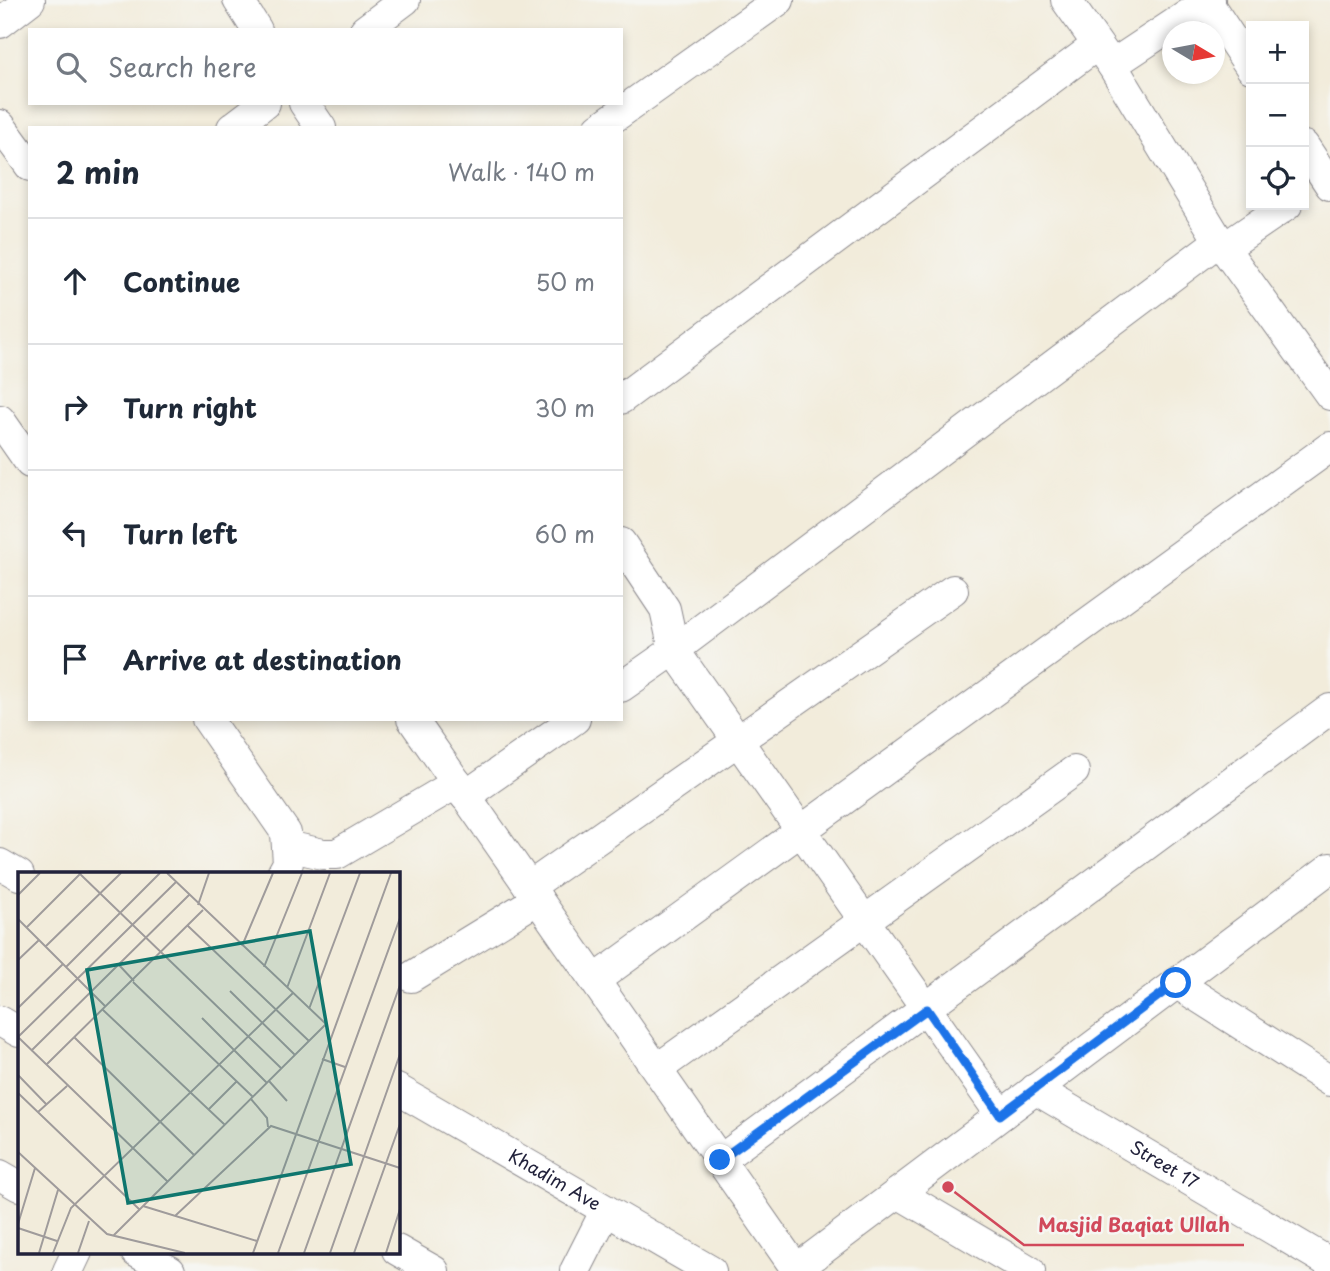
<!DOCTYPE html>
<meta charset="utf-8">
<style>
:root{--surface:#fff;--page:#f6f6f7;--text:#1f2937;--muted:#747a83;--line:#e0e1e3}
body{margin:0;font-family:"Playpen Sans",sans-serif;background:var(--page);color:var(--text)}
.controls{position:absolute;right:21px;top:21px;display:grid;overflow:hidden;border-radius:0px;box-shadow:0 4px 10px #0003}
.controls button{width:63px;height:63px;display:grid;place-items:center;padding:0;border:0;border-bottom:2px solid var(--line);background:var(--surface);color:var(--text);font:35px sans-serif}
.compass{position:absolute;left:1162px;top:21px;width:63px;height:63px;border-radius:50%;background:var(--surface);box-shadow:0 4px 10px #0003;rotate:100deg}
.stop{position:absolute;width:21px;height:21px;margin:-16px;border:5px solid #1a73e8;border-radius:50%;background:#fff}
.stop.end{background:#1a73e8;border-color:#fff;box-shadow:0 2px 7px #0008}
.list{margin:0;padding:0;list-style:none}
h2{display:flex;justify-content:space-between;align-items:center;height:91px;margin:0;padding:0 28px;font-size:30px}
h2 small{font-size:23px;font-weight:400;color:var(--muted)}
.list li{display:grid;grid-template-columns:46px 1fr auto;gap:21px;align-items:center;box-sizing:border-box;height:126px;padding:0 28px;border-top:2px solid var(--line)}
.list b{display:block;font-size:26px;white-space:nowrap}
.list em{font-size:23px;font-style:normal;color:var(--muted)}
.icon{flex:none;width:38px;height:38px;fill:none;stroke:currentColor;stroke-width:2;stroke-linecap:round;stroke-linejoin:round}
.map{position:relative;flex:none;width:1330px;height:1271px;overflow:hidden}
.search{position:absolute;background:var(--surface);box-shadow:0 4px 10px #0003;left:28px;top:28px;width:595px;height:77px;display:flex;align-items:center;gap:18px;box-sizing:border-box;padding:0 24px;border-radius:0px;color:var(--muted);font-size:26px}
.panel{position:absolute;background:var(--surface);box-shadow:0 4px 10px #0003;left:28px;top:126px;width:595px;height:595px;border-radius:0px}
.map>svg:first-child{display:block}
</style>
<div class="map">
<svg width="1330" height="1271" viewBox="0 0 1330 1271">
<rect width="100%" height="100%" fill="#f6f6f2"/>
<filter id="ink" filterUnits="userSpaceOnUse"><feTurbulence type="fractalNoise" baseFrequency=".0143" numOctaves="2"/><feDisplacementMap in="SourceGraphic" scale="14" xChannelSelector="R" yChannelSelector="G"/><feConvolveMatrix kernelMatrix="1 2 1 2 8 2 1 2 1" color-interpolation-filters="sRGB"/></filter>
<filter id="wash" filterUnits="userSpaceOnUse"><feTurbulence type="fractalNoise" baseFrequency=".00686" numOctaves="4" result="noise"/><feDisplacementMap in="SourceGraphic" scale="28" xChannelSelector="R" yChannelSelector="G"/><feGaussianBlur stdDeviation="1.57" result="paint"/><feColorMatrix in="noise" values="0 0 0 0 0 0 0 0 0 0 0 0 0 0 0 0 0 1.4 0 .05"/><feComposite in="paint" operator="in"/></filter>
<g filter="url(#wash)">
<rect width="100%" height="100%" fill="#f2ecdb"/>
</g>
<g filter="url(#ink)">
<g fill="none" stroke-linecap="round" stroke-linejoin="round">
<g stroke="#8a878b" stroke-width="32">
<g id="minor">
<path d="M238 0 257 30"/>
<path d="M1066 0 1112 65 1219 241 1330 395"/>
<path d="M1206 0 1251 68"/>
<path d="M0 23 30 0"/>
<path d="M365 30 405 0"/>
<path d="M1112 65 1210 0"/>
<path d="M304 103 321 128"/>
<path d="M0 125 30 166"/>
<path d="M232 128 265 103"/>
<path d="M599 128 779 0"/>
<path d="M1304 146 1330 185"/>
<path d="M1224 248 1287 205"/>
<path d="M621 399 1097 45"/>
<path d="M0 420 30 463"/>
<path d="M621 543 665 609 674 650 1001 1115"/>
<path d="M621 687 674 650 1219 241"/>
<path d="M207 719 286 833 288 863 282 874"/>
<path d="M412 719 796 1269"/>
<path d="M465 796 575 719"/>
<path d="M287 846 323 854H337L457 783"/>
<path d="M0 864 19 875"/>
<path d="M529 887 953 590"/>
<path d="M411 977 538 899"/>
<path d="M595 980 1330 447"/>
<path d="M1176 983 1330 1081"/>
<path d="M0 1021 19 1032"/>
<path d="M657 1069 1074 771"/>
<path id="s1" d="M397 1089 711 1271"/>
<path id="s2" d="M1035 1089 1330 1263"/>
<path d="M720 1160 1330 709"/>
<path d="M0 1175 19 1186"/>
<path d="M898 1193 1030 1271"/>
<path d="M397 1250 434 1271"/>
<path d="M136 1252 170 1271"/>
<path d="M68 1271 77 1252"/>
<path d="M575 1271 606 1210"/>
<path d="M794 1271 1330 868"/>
</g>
</g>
<use href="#minor" stroke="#fff" stroke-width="30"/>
</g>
</g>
<g fill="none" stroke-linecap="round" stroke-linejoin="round" filter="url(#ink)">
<path stroke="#1a73e8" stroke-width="9" d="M720 1160 927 1009 1000 1115 1176 983"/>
</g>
<g text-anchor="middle" stroke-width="5" stroke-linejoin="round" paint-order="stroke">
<g font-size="18" fill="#22223b" stroke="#f6f6f2">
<text dy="6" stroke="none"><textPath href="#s2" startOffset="150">Street 17</textPath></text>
<text dy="6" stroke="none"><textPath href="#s1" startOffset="182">Khadim Ave</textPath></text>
</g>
</g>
<g transform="translate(18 872)">
<rect width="382" height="382" fill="#f2ecdb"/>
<path fill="none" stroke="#9f9b9b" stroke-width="2" d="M61 1 264 197M149 1 309 153M0 23 22 1M180 33 191 1M0 47 87 134M170 54 291 169M9 55 63 1M224 74 255 1M27 75 103 1M0 88 21 68M101 93 116 109M48 95 142 1M246 95 284 1M115 110 235 225M269 116 312 1M212 119 277 183M0 136 45 92M84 137 207 253M291 137 342 1M184 146 249 211M0 165 158 10M0 165 149 309M56 165 176 283M13 179 171 23M304 187 327 195M28 193 185 38M0 203 29 233M251 209 269 229M0 221 122 338M233 227 249 246 250 255M190 238 219 209M20 240 49 214M0 280 89 362 167 381M125 334 239 369M157 344 253 254 382 296M0 352 17 296M0 356 39 369M96 363 308 152M21 381 40 318M35 381 53 336 275 121M60 381 71 349M235 381 373 1M260 381 382 46M286 381 382 113M312 381 382 182M336 381 382 252M368 381 382 337"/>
<path fill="#0f766e" fill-opacity="0.15" stroke="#0f766e" stroke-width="3.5" d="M292 59 333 292 110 331 69 98Z"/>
<rect width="382" height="382" fill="none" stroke="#22223b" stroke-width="3.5"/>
</g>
<path fill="none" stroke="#d1495b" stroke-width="2.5" d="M948 1187L1024 1245H1244"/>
<circle fill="#d1495b" stroke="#f6f6f2" stroke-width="2.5" cx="948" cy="1187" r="7"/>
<g font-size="19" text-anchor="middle" font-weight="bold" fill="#d1495b" stroke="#f6f6f2" stroke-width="5" stroke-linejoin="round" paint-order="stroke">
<text x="1134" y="1232">Masjid Baqiat Ullah</text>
</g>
</svg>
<div class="controls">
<button>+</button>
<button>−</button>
<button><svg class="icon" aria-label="locate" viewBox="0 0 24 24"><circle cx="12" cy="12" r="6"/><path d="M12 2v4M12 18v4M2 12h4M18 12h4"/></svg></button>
</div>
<svg class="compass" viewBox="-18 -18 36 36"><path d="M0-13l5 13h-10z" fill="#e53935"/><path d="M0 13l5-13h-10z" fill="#747a83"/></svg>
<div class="stop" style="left:1176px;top:983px"></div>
<div class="stop end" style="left:720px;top:1160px"></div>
<div class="search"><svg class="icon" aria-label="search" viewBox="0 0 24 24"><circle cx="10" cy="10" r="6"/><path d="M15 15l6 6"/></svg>Search here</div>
<section class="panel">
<h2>2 min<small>Walk · 140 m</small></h2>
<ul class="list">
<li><svg class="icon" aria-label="ahead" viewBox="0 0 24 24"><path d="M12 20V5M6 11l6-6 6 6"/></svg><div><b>Continue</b></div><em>50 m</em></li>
<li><svg class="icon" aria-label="right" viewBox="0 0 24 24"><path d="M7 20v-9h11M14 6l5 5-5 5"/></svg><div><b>Turn right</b></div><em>30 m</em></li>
<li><svg class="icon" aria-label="left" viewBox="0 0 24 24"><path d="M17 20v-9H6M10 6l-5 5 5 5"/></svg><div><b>Turn left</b></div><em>60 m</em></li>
<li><svg class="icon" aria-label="arrive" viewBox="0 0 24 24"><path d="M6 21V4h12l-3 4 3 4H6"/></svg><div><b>Arrive at destination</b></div></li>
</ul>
</section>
</div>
